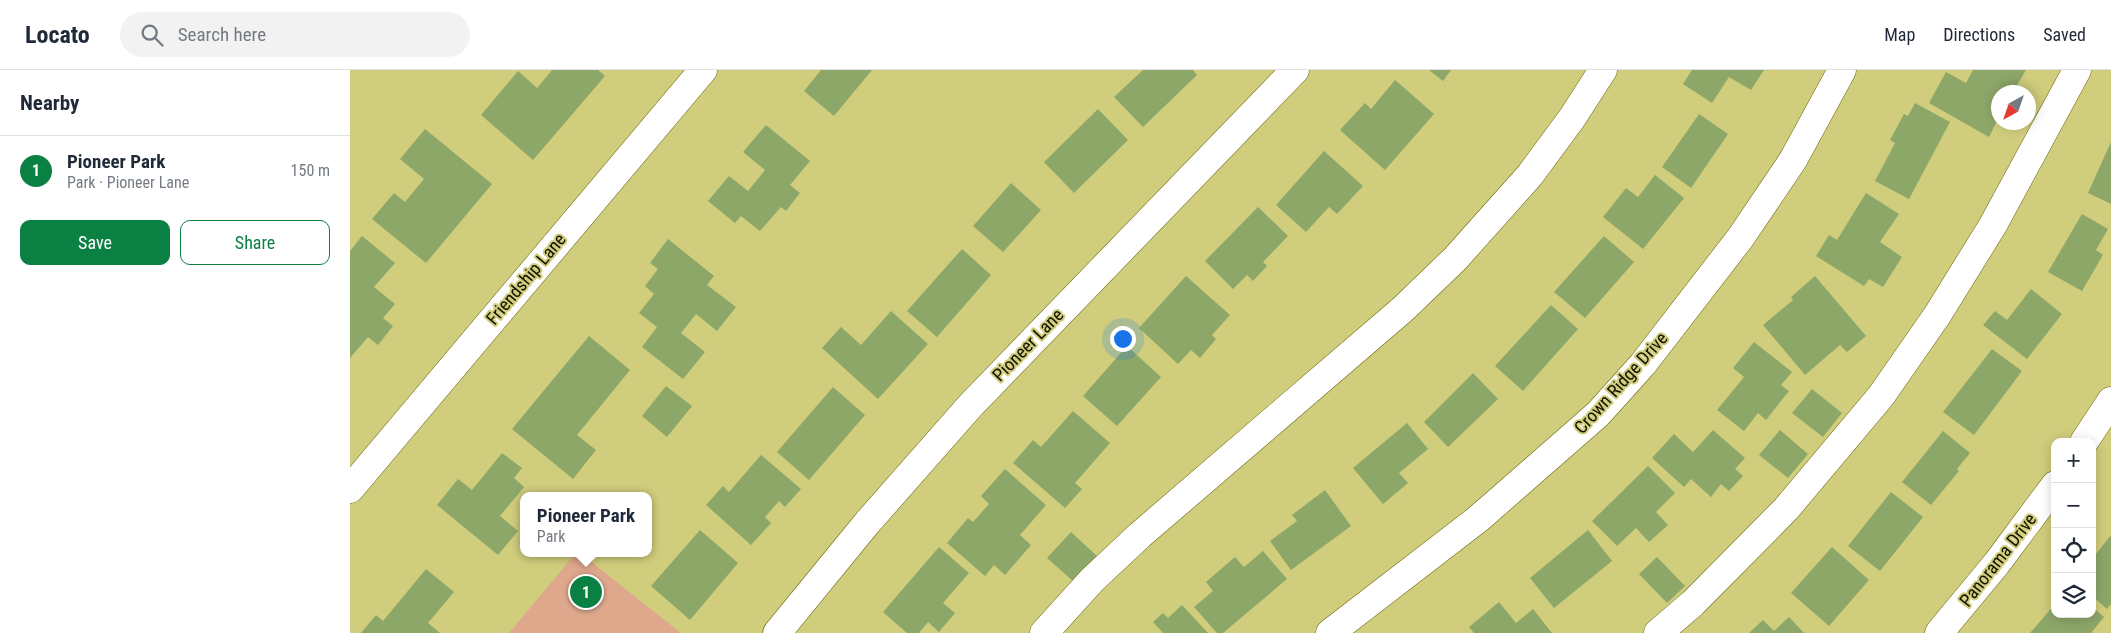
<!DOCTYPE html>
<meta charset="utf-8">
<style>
:root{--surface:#fff;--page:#f2f2f3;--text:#1f2937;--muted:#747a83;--line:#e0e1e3;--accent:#0b8043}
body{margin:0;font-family:"Roboto Condensed",sans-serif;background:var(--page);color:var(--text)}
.controls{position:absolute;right:15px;bottom:15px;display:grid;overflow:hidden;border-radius:10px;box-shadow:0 2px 12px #0003}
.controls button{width:45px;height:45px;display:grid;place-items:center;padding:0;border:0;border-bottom:1px solid var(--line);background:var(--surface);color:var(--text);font:25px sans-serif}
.compass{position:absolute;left:1641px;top:15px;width:45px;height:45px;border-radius:50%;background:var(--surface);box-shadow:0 2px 12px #0003;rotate:220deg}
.you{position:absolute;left:772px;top:268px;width:18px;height:18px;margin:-12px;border:4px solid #fff;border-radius:50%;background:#1a73e8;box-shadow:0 0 0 8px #1a73e833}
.badge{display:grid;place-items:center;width:32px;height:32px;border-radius:50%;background:var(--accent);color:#fff;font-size:16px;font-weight:700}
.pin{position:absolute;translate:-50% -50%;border:2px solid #fff;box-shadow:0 1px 5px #0006}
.popup{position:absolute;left:170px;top:422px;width:132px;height:65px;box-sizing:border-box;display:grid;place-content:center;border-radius:10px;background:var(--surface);filter:drop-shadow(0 1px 4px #0005);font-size:16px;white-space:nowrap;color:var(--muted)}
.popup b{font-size:19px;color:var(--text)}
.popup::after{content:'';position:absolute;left:50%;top:100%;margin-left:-10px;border:10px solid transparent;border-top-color:var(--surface)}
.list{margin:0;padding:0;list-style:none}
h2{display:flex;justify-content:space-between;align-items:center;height:65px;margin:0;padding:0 20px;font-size:21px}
h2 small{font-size:16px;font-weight:400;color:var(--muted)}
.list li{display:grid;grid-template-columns:32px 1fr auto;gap:15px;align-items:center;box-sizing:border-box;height:70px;padding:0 20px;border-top:1px solid var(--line)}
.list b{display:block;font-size:19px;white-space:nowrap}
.list p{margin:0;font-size:16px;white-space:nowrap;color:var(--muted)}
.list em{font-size:16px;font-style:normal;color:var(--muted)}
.actions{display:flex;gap:10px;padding:15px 20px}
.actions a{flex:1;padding:11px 0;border:1px solid var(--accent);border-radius:10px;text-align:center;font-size:18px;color:var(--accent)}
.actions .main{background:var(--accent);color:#fff}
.icon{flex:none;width:28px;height:28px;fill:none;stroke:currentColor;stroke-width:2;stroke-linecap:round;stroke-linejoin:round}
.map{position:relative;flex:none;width:1761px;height:563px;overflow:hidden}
header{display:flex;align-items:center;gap:30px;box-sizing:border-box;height:70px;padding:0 25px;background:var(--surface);border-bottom:1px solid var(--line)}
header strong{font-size:24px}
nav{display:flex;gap:28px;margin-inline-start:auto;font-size:18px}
.search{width:350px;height:45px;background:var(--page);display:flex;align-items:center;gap:12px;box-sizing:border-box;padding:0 18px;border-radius:28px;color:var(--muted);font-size:19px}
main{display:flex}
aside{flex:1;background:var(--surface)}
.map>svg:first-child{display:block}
</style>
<header>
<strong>Locato</strong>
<div class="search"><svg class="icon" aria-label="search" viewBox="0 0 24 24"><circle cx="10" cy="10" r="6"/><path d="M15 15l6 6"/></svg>Search here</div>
<nav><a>Map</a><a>Directions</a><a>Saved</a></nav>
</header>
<main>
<aside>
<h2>Nearby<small></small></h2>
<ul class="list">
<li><span class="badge">1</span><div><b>Pioneer Park</b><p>Park · Pioneer Lane</p></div><em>150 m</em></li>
</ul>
<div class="actions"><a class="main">Save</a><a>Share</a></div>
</aside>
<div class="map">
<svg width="1761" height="563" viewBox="0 0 1761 563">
<rect width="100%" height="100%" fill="#d0cd7d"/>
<path fill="#dfa88d" d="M226 483H230L331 563H159Z"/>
<path fill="#8da769" d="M202 0H248L255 6 183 90 131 45 168 1 187 18Z
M471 0H522L484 46 454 21Z
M793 0H843L847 5 793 57 764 27Z
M1079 0H1101L1093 11Z
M1342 0H1414L1401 20 1379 7 1362 33 1333 14Z
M1623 0H1676L1663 22H1648V49L1639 67 1579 33 1596 2 1616 13Z
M1045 10 1084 44 1035 100 990 60 1015 33 1021 39Z
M1565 33 1600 52 1559 129 1525 111 1545 73 1540 70 1554 44 1558 46Z
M748 39 778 70 724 123 694 92Z
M1349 44 1378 64 1341 118 1312 97Z
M416 55 460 91 440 115 450 123 436 141 431 137 410 161 391 146 385 153 358 131 379 106 398 121 415 100 393 82Z
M75 59 142 114 76 193 22 149 44 123 55 132 74 109 50 89Z
M1761 72V134L1738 123Z
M974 81 1013 116 987 144 979 137 956 162 926 135Z
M1305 105 1334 128 1293 179 1253 147 1276 118 1288 127Z
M661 113 691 140 653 182 623 156Z
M1516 123 1549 144 1530 172 1552 187 1533 217 1519 209 1514 216 1466 186 1479 165 1487 170Z
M908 137 938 166 913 192 917 196 903 211 897 205 883 219 855 191Z
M1732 144 1758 159 1746 180 1753 185 1732 221 1698 202Z
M12 166 45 193 24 217 45 234 33 248 43 256 28 275 18 267 0 288V181Z
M1254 166 1284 192 1235 248 1204 222Z
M318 169 364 206 357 215 386 237 367 261 346 244 331 263 355 282 333 309 292 277 307 257 289 243 304 224 295 216 308 199 300 193Z
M612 179 641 205 587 267 557 241Z
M836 206 880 245 862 265 866 269 850 288 841 280 828 294 789 258Z
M1465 206 1516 266 1497 282 1490 275 1455 305 1413 255 1443 230 1441 227Z
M1681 219 1712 244 1677 289 1633 255 1645 241 1657 250Z
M1201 235 1228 259 1173 321 1145 296Z
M541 241 578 274 528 329 472 278 491 257 511 275Z
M239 266 280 300 227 365 246 380 223 409 162 359Z
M1404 272 1442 302 1431 315 1439 321 1416 350 1408 343 1394 361 1367 340 1394 307 1383 298Z
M777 276 811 307 767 356 733 326Z
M1642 279 1672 301 1624 365 1593 342Z
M1123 303 1148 329 1098 377 1074 352Z
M316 316 342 336 317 367 292 346Z
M483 317 515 345 459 410 427 382Z
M1462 319 1492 343 1473 367 1442 343Z
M723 341 760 373 725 413 732 419 715 438 663 393 683 370 691 377Z
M1057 353 1078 379 1049 403 1058 413 1033 434 1003 398Z
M1363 360 1395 388 1385 399 1393 406 1379 421 1371 414 1361 427 1341 409 1334 417 1302 388 1324 364 1343 382Z
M1430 360 1458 384 1438 408 1409 385Z
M1593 361 1620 383 1607 399 1609 401 1581 435 1552 412Z
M152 383 172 398 164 408 174 417 150 446 168 461 148 485 87 435 108 409 122 420Z
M411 385 451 419 435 437 429 431 415 447 421 453 401 475 356 435 373 416 379 422Z
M1298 396 1325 423 1306 442 1318 455 1299 472 1286 458 1267 476 1242 451Z
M655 399 696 435 670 465 681 475 655 505 644 495 635 506 597 473 618 448 623 452 639 434 631 426Z
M975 420 1001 456 941 500 920 471 947 451 942 445Z
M1541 422 1573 447 1530 501 1498 476Z
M350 460 388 493 340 550 301 516Z
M1238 460 1262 491 1204 538 1180 508Z
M721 462 748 487 724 512 697 488Z
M1761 465V534L1757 539 1742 526V489Z
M589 477 619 503 593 533 605 543 589 562 578 552 569 563H557L533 542Z
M1482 477 1519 510 1479 556 1441 523Z
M913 481 937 509 873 563H867L844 537 863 521 856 512 885 487 894 497Z
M1307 487 1335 516 1317 533 1289 504Z
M76 499 104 522 78 553 90 563H11L26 545 33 551Z
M1149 532 1166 553 1183 539 1202 563H1124L1119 557Z
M1705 534V544H1742V537L1754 547 1741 563H1680Z
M832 535 858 563H813L803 552 813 543 818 548Z
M1439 547 1454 563H1399L1413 550 1424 561Z"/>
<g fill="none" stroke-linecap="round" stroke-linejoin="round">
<g stroke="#6a660a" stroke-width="29">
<path id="minor" d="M1734 372 1761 331
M0 419 353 0
M427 563 517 453 620 336 945 0
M694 563 742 510 790 465 1053 239 1105 189 1180 105 1222 48 1253 0
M980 563 1128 449 1248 344 1293 294 1391 167 1443 90 1492 0
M1308 563 1343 533 1436 439 1531 326 1588 244 1643 155 1727 0
M1589 563 1647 493 1705 415"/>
</g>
<use href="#minor" stroke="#fff" stroke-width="28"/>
</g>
<g text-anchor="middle" stroke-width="4" stroke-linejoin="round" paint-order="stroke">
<g font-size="18" fill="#121000" stroke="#d0cd7d">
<text transform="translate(176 209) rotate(-50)" y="6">Friendship Lane</text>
<text transform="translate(678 275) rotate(-46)" y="6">Pioneer Lane</text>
<text transform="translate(1271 313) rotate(-48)" y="6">Crown Ridge Drive</text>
<text transform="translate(1648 490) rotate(-52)" y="6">Panorama Drive</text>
</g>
</g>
</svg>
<div class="controls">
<button>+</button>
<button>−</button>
<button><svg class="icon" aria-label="locate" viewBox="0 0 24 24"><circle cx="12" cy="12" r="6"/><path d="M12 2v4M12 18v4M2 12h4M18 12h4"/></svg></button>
<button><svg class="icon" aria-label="layers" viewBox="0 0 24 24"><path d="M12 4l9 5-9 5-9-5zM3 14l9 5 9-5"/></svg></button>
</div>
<svg class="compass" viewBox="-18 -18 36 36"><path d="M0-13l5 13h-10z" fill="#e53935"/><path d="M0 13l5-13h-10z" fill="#747a83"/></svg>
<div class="you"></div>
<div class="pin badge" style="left:236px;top:522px">1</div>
<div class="popup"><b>Pioneer Park</b>Park</div>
</div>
</main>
